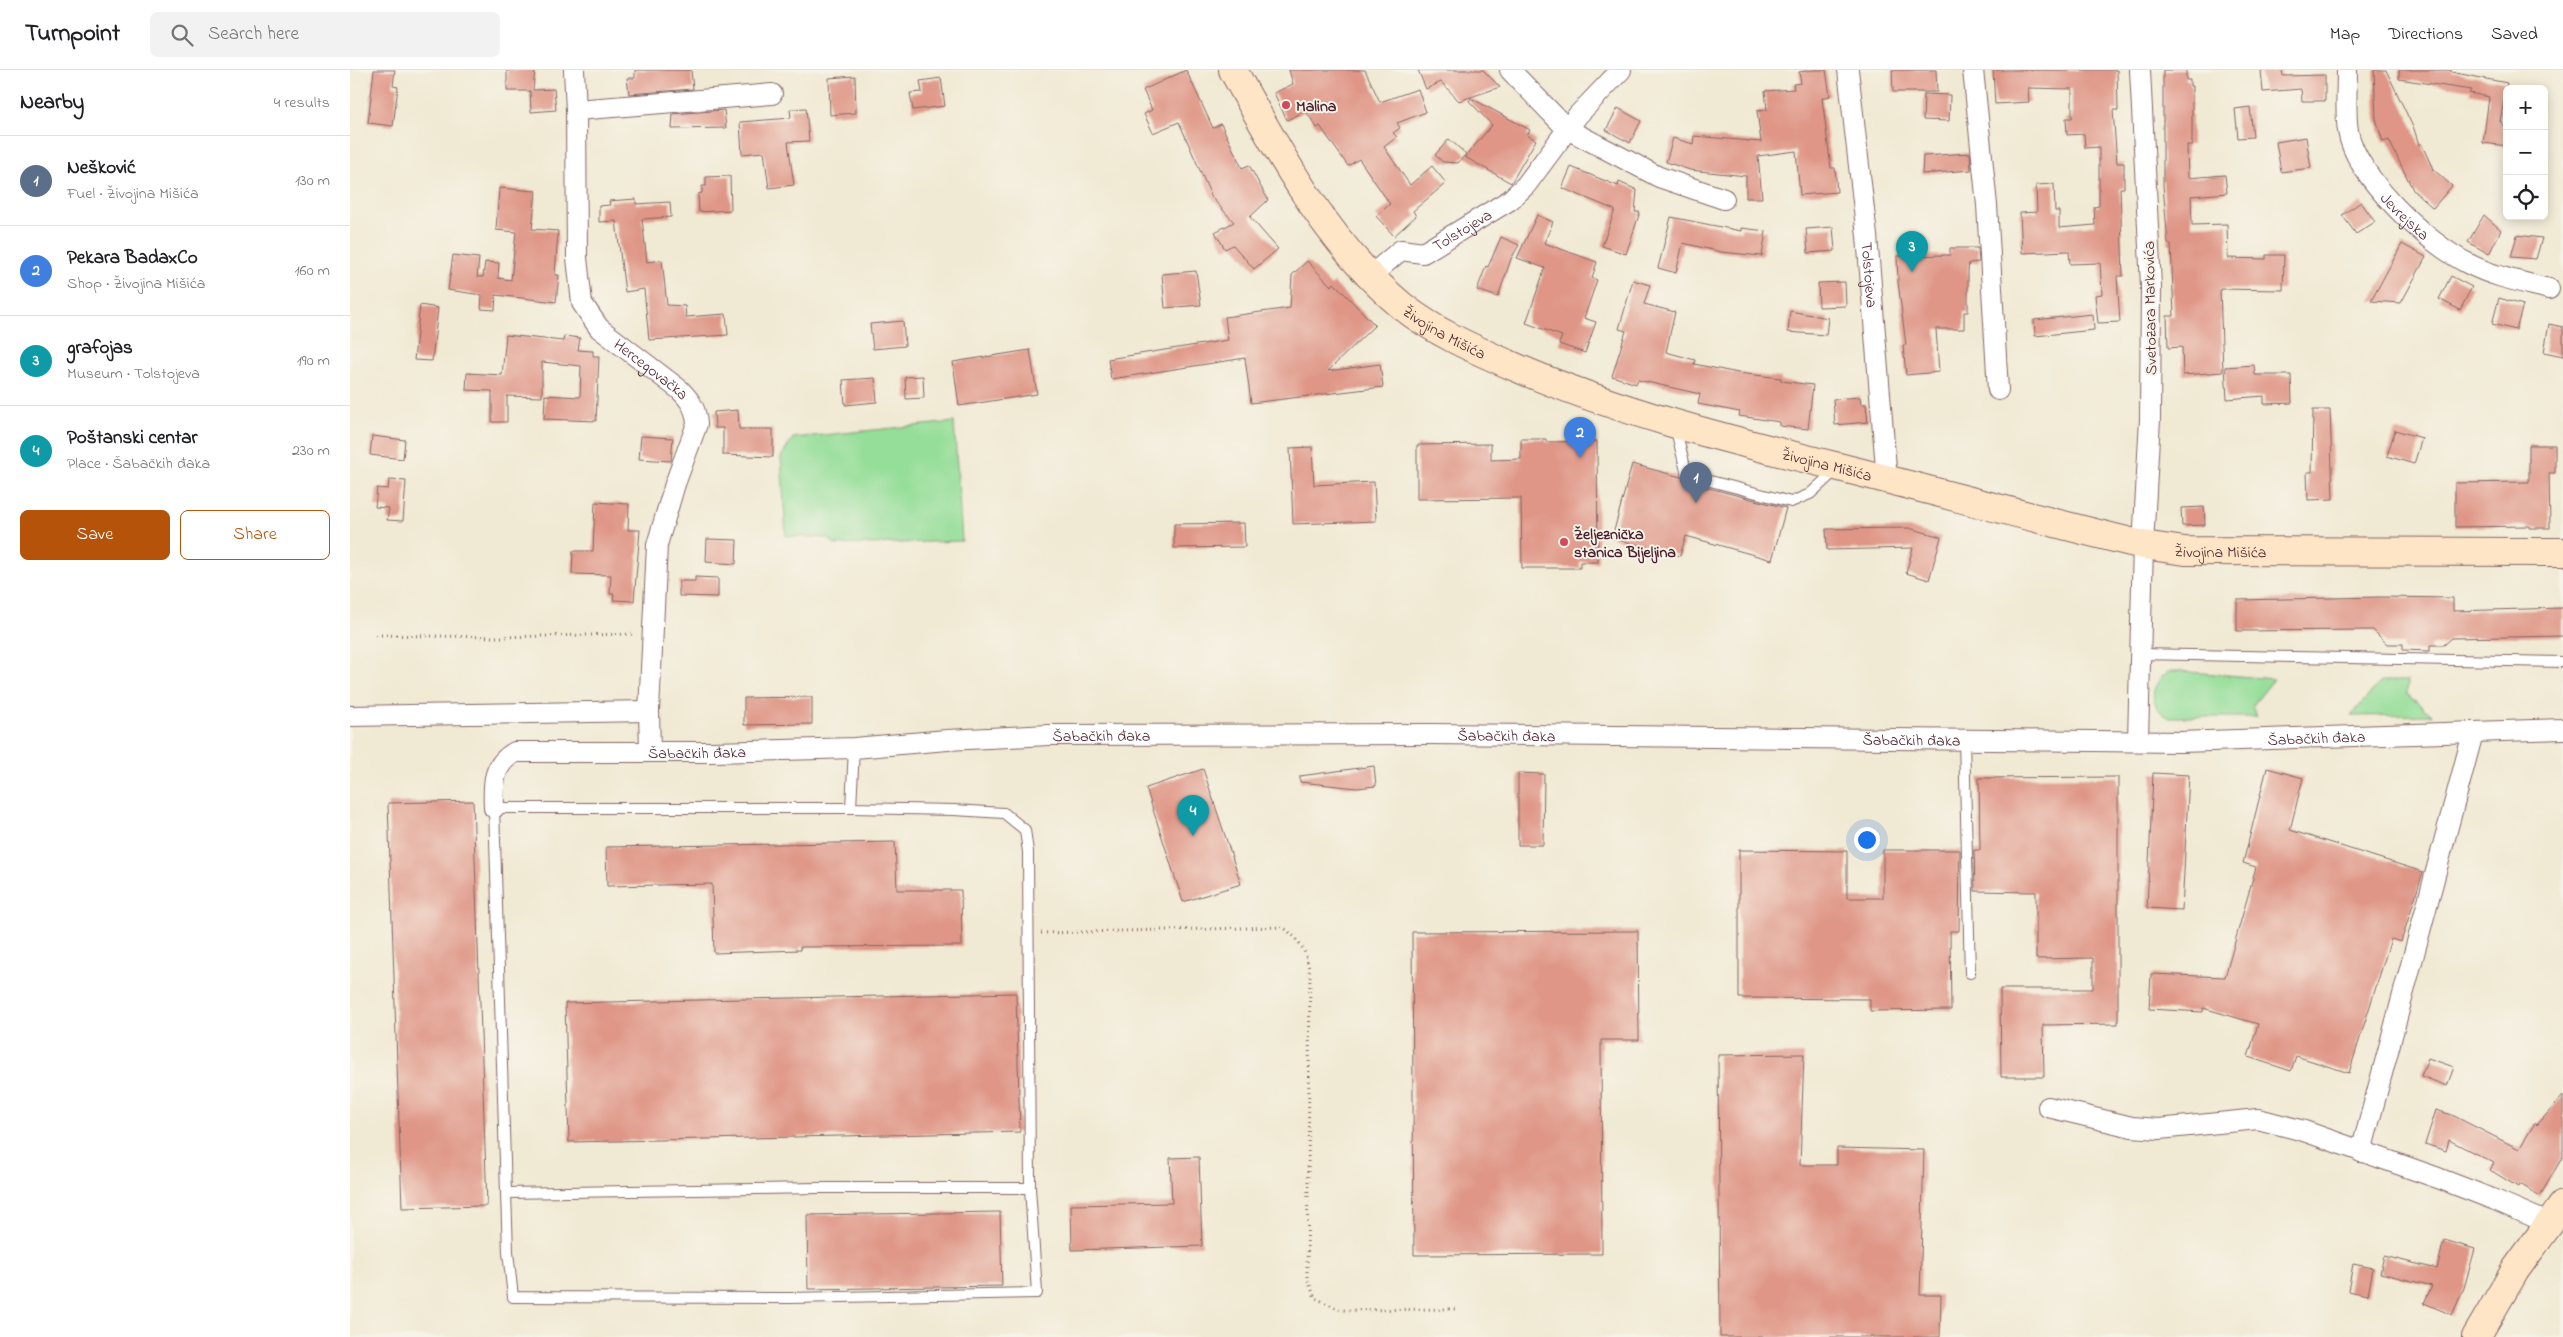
<!DOCTYPE html>
<meta charset="utf-8">
<style>
:root{--surface:#fff;--page:#f2f2f2;--text:#202124;--muted:#757577;--line:#e0e0e0;--accent:#b45309}
body{margin:0;font-family:"Indie Flower",sans-serif;background:var(--page);color:var(--text)}
.controls{position:absolute;right:15px;top:15px;display:grid;overflow:hidden;border-radius:8px;box-shadow:0 2px 12px #0003}
.controls button{width:45px;height:45px;display:grid;place-items:center;padding:0;border:0;border-bottom:1px solid var(--line);background:var(--surface);color:var(--text);font:25px sans-serif}
.you{position:absolute;left:1516px;top:769px;width:18px;height:18px;margin:-12px;border:4px solid #fff;border-radius:50%;background:#1a73e8;box-shadow:0 0 0 8px #1a73e833}
.badge{display:grid;place-items:center;width:32px;height:32px;border-radius:50%;background:var(--accent);color:#fff;font-size:16px;font-weight:700}
.pin{position:absolute;translate:-50% -41px;filter:drop-shadow(0 1px 2px #0008)}
.pin::after{content:'';position:absolute;top:26px;width:18px;height:15px;background:inherit;clip-path:polygon(0 0,100% 0,50% 100%)}
.list{margin:0;padding:0;list-style:none}
h2{display:flex;justify-content:space-between;align-items:center;height:65px;margin:0;padding:0 20px;font-size:21px}
h2 small{font-size:16px;font-weight:400;color:var(--muted)}
.list li{display:grid;grid-template-columns:32px 1fr auto;gap:15px;align-items:center;box-sizing:border-box;height:90px;padding:0 20px;border-top:1px solid var(--line)}
.list b{display:block;font-size:19px;white-space:nowrap}
.list p{margin:0;font-size:16px;white-space:nowrap;color:var(--muted)}
.list em{font-size:16px;font-style:normal;color:var(--muted)}
.actions{display:flex;gap:10px;padding:15px 20px}
.actions a{flex:1;padding:11px 0;border:1px solid var(--accent);border-radius:8px;text-align:center;font-size:18px;color:var(--accent)}
.actions .main{background:var(--accent);color:#fff}
.icon{flex:none;width:28px;height:28px;fill:none;stroke:currentColor;stroke-width:2;stroke-linecap:round;stroke-linejoin:round}
.map{position:relative;flex:none;width:2213px;height:1267px;overflow:hidden}
header{display:flex;align-items:center;gap:30px;box-sizing:border-box;height:70px;padding:0 25px;background:var(--surface);border-bottom:1px solid var(--line)}
header strong{font-size:24px}
nav{display:flex;gap:28px;margin-inline-start:auto;font-size:18px}
.search{width:350px;height:45px;background:var(--page);display:flex;align-items:center;gap:12px;box-sizing:border-box;padding:0 18px;border-radius:8px;color:var(--muted);font-size:19px}
main{display:flex}
aside{flex:1;background:var(--surface)}
.map>svg:first-child{display:block}
</style>
<header>
<strong>Turnpoint</strong>
<div class="search"><svg class="icon" aria-label="search" viewBox="0 0 24 24"><circle cx="10" cy="10" r="6"/><path d="M15 15l6 6"/></svg>Search here</div>
<nav><a>Map</a><a>Directions</a><a>Saved</a></nav>
</header>
<main>
<aside>
<h2>Nearby<small>4 results</small></h2>
<ul class="list">
<li><span class="badge" style="background:#5c6f8a">1</span><div><b>Nešković</b><p>Fuel · Živojina Mišića</p></div><em>130 m</em></li>
<li><span class="badge" style="background:#3f7fe0">2</span><div><b>Pekara BadaxCo</b><p>Shop · Živojina Mišića</p></div><em>160 m</em></li>
<li><span class="badge" style="background:#0f9aa8">3</span><div><b>grafojas</b><p>Museum · Tolstojeva</p></div><em>190 m</em></li>
<li><span class="badge" style="background:#0f9aa8">4</span><div><b>Poštanski centar</b><p>Place · Šabačkih đaka</p></div><em>230 m</em></li>
</ul>
<div class="actions"><a class="main">Save</a><a>Share</a></div>
</aside>
<div class="map">
<svg width="2213" height="1267" viewBox="0 0 2213 1267">
<rect width="100%" height="100%" fill="#f7f3e8"/>
<filter id="ink" filterUnits="userSpaceOnUse"><feTurbulence type="fractalNoise" baseFrequency=".02" numOctaves="2"/><feDisplacementMap in="SourceGraphic" scale="10" xChannelSelector="R" yChannelSelector="G"/><feConvolveMatrix kernelMatrix="1 2 1 2 8 2 1 2 1" color-interpolation-filters="sRGB"/></filter>
<filter id="wash" filterUnits="userSpaceOnUse"><feTurbulence type="fractalNoise" baseFrequency=".0096" numOctaves="4" result="noise"/><feDisplacementMap in="SourceGraphic" scale="20" xChannelSelector="R" yChannelSelector="G"/><feGaussianBlur stdDeviation="1.12" result="paint"/><feColorMatrix in="noise" values="0 0 0 0 0 0 0 0 0 0 0 0 0 0 0 0 0 1.4 0 .05"/><feComposite in="paint" operator="in"/></filter>
<g filter="url(#wash)">
<rect width="100%" height="100%" fill="#f0e9d3"/>
<path fill="#95de99" stroke="#707e62" d="M604 352 612 471 485 475 478 468 436 466 431 387 443 368Z
M1819 601H1829L1924 609 1903 635 1907 647H1818C1797 635 1800 614 1819 601Z
M2031 611H2058L2057 624 2082 645 2001 646Z"/>
<g id="blocks">
<path fill="#df9686" d="M24 0H45L43 16 48 17 43 56 18 53Z
M157 0H185L183 20 204 19 206 40 181 42 180 21H157Z
M285 0H341L343 19 279 24 277 8H285Z
M836 0 863 58 871 54 892 98 899 95 918 130 900 147 928 179 904 199 883 175 875 179 865 162 884 152 862 128 829 52 803 63 794 44 802 40 793 20Z
M939 0H1015L1030 32 1068 19 1076 42 1047 53 1050 58 1043 63 1047 67 1034 77 1060 115 1082 96 1096 113 1063 141 1066 146 1044 166 1026 146 1040 134 1009 89 998 96 970 56 967 58 956 41 937 50 924 23 943 14Z
M1068 0H1133L1150 17 1109 31 1091 12 1076 19Z
M1462 0H1476L1480 26 1472 28 1481 98H1485L1487 122 1450 125 1446 81 1408 86 1412 128H1396V106L1340 100 1316 92 1323 68 1343 74 1344 66 1411 72 1407 41 1417 40 1415 21 1444 19 1443 14 1451 13 1449 2Z
M1542 0H1586L1587 22H1543Z
M1643 0H1767L1768 40H1763L1767 93H1774V118H1770L1773 206H1767L1770 252 1748 253 1745 225 1752 224 1750 193 1720 194 1719 181 1672 183 1670 143 1687 142 1686 115 1704 114 1705 141H1709V158L1745 155 1744 137 1749 136V77L1735 78 1734 64 1717 65 1716 48H1722V19L1678 18 1679 32 1645 34Z
M1813 0H1836V10H1840V16H1842V75H1837L1838 108 1875 105 1877 123 1841 126 1842 155 1877 154 1878 188 1916 189V185H1934L1933 220 1870 219 1873 302 1833 305 1832 277 1818 278 1817 246H1824L1821 174H1818L1813 115Z
M1911 0H1932L1933 6 1975 5V31H1952L1951 19 1913 22Z
M2024 0H2036L2064 59 2069 75 2071 73 2083 99 2102 116 2083 138 2063 120 2039 70 2033 72 2026 49Z
M2049 0H2101V2L2157 13 2150 52H2152V55L2157 56V76L2133 73 2139 27 2119 23 2121 20 2049 9Z
M505 6 506 43 480 45 479 8Z
M591 8 595 36 563 40 560 23 572 22 570 11Z
M1574 24 1600 25 1599 51 1573 50Z
M1121 28 1180 60 1177 65 1186 70 1161 113 1115 87 1142 55 1119 31Z
M1900 37 1903 67 1888 68 1885 39Z
M456 38 459 71 438 72 444 115 419 118 414 82 392 84 390 52 441 48 440 39Z
M1268 38 1291 51 1280 73 1256 60Z
M374 40 376 58 322 59 323 44Z
M1956 67 1961 98 1931 102 1926 72Z
M1099 69 1116 84 1108 93 1093 92 1085 85Z
M1620 83 1621 100 1572 104 1573 86Z
M1221 97 1268 116 1269 112 1287 120 1285 142H1290L1276 184 1252 176 1265 140 1212 118Z
M380 106 381 140 349 142 348 124 352 123V116H356V107Z
M149 118 186 121 182 159 208 161 205 205H209L206 232 146 225 145 240 131 239 132 225 98 220 103 185 129 188 127 207H133L135 192 149 193 148 208 161 210 166 162 146 160Z
M286 129V134L320 132 321 147 292 149 297 192 312 190 317 235 335 236 336 247 376 244 378 265 299 270 294 219 275 222 266 151 249 152V136L260 135 259 131Z
M2011 132 2025 152 2006 164 1992 145Z
M1187 145 1203 152 1194 173 1247 192 1242 208 1247 210 1234 248 1246 252 1235 283 1209 274 1212 266 1176 253 1195 198 1167 188Z
M2134 145 2151 160 2139 184 2118 172Z
M1321 147 1391 161V158L1416 161 1412 186 1371 182 1333 173 1326 203 1308 198Z
M1483 157 1485 181 1458 183 1456 159Z
M2167 165 2192 168 2186 189 2161 187Z
M1151 167 1169 175 1161 189 1148 227 1127 220 1136 196 1138 197Z
M2052 174 2076 187 2051 233 2021 231Z
M1600 178H1628L1629 192 1619 193 1618 200V242H1614V259H1586L1589 302 1556 305 1553 275H1556L1548 212 1547 186 1600 185Z
M957 191 981 216 984 213 1025 255 978 301 1030 294 1033 317 901 333 895 288 761 309 758 289 878 270 875 247 940 238 942 205Z
M846 201 851 235 815 238 812 204Z
M2101 206 2122 217 2110 240 2089 229Z
M1283 210 1300 215 1294 234 1325 242 1316 282 1345 290 1344 294 1388 303 1431 308V311L1463 315 1458 359 1430 356V352L1389 346 1390 342 1348 334 1350 324 1288 310 1286 314 1262 306 1276 261 1269 259Z
M1495 212 1496 236 1469 237 1468 213Z
M2149 228 2173 235 2166 260 2142 254Z
M70 235 88 238 82 291 64 290Z
M1440 241 1478 248 1476 265 1438 262Z
M1743 244 1744 260 1685 266 1684 250Z
M553 251 555 276 523 279 520 254Z
M2199 254 2213 257V286L2194 282Z
M156 265 213 271 214 266 230 268 228 280 243 281V286H249L246 351 194 349 195 325 230 327 231 296 192 292V327L157 326V352H142V321L116 320 117 303 152 305Z
M680 280 687 324 609 336 603 292Z
M1904 295 1905 305H1941L1942 333 1914 334V326L1877 329 1875 297Z
M573 306 574 328 556 329 555 307Z
M525 308 527 332 495 335 493 310Z
M1510 327 1511 334H1516L1518 352 1485 355 1483 329Z
M388 340 389 359H423V387L373 385V358H365L364 342Z
M1963 340H1980L1983 429 1958 430 1957 402H1962Z
M2045 360 2072 368 2064 394 2037 386Z
M22 366 55 370 53 389 20 385Z
M291 366 323 368 321 391 289 389Z
M1171 369H1196V372L1247 371 1248 492H1230V498H1172L1171 428 1067 429V375L1141 374V390L1171 389Z
M2179 375H2205V403H2199L2200 458H2179V456L2105 457V413L2179 412Z
M962 377 964 415 1024 412 1026 451 943 454 940 378Z
M1282 394 1331 407 1335 412 1436 438 1422 490 1336 466 1330 486 1262 468Z
M39 410 56 411 53 451 37 450 39 438 25 437 27 418 38 419Z
M245 432 279 434 278 460H290L284 531 263 530 264 524H260L261 505 222 504 223 481H243Z
M1854 437 1855 455 1832 456 1831 438Z
M894 453 895 477 824 478V454Z
M1559 458 1591 467 1579 510 1556 503 1563 478 1477 480 1476 459Z
M357 469 387 470 386 494 356 492Z
M345 507 368 508V527L329 526V511H345Z
M2030 527 2103 528V541L2213 538V566L2102 568 2094 575H2080V581L2053 580V574H2037L2023 560 1887 561V530Z
M462 627V654L394 655V628Z
M1024 696 1026 716 1007 718 950 712V706Z
M1917 698 1953 708 1940 760 2073 802 2051 872 2041 869 1999 1003 1946 986 1941 1001 1898 987 1908 954 1853 938V942L1799 939 1801 904 1875 907 1906 797 1893 793Z
M853 699 891 814 833 832 796 718Z
M1168 703 1194 704 1193 775H1168Z
M1803 703 1839 705 1832 840 1797 838Z
M1768 707V954L1693 955 1694 1007H1651L1650 919H1743V888L1686 889V822L1625 821 1624 780H1630L1629 708Z
M123 731 137 1136 52 1138 38 733Z
M545 772 547 820H611L612 876 450 877V880L364 883 362 814 257 816 256 777Z
M1389 780 1497 781V828H1533V780H1610L1609 861H1600L1601 940 1520 941V929L1389 928Z
M1288 861 1289 970H1251L1252 1184 1064 1185 1062 862Z
M666 923 670 1062 219 1072 215 933Z
M1454 984 1450 1095H1487V1078L1574 1080 1570 1225H1591L1590 1267H1370L1368 985Z
M2078 988 2104 997 2097 1016 2071 1006Z
M2213 1026V1086L2190 1126 2170 1114 2168 1117 2140 1100 2144 1093 2099 1070 2096 1081 2075 1074 2086 1040 2102 1045 2169 1079 2185 1053 2187 1055Z
M849 1087 852 1176 722 1180 721 1135 822 1133 820 1088Z
M650 1142 652 1216 458 1219 457 1145Z
M2094 1170 2125 1179 2114 1218 2102 1245 2074 1233 2082 1216 2030 1203 2034 1186 2087 1199Z
M2003 1194 2023 1198 2018 1225 1998 1221Z"/>
</g>
</g>
<g filter="url(#ink)">
<use href="#blocks" fill-opacity="0" stroke="#846666" stroke-width="1"/>
<g fill="none" stroke-linecap="round" stroke-linejoin="round">
<g stroke="#846666" stroke-width="12">
<path id="lane" d="M1325 356 1337 405 1441 432 1460 424 1486 400
M1789 584 2213 592
M1614 669 1620 903
M144 738H501L604 740 654 743 675 760 678 782 680 1118H469L156 1123Z
M501 738 504 678
M156 1123 158 1182 163 1227 440 1228 687 1223 680 1118"/>
</g>
<g stroke="#846666" stroke-width="22">
<g id="street">
<path id="s1" d="M224 0 226 40 227 188 232 233 249 258 330 320C341 331 346 339 347 354L325 414 307 475 299 641 300 681"/>
<path d="M1160 0 1217 59 1309 107 1374 129"/>
<path id="s2" d="M1498 0 1517 166 1537 410"/>
<path d="M1623 0 1637 135 1648 320"/>
<path id="s3" d="M1997 0C1997 20 1995 42 1998 61 2006 108 2078 174 2119 194 2144 207 2172 212 2199 219"/>
<path d="M226 40 422 24"/>
<path id="s4" d="M1020 206 1051 180 1073 183 1160 130 1176 115 1228 45 1271 0"/>
<path d="M0 646 299 641"/>
<path d="M1788 670 1793 475 1800 349 1801 216 1790 0"/>
<path id="s5" d="M144 738C143 714 142 695 165 682H364L504 678 597 670 699 665 1080 664 1830 672 2213 659"/>
<path d="M1698 1037 1782 1057 1809 1059 1908 1049 1954 1061 2088 1108 2145 1130 2198 1153"/>
<path d="M2011 1082 2123 663"/>
</g>
</g>
<g stroke="#846666" stroke-width="30">
<g id="secondary">
<path id="s6" d="M883 0C928 82 979 176 1052 236 1086 263 1126 280 1165 297 1269 342 1376 369 1485 396 1588 422 1690 450 1793 475L1835 481 2213 482"/>
<path d="M2126 1267 2166 1199 2213 1135"/>
</g>
</g>
<path stroke="#846666" stroke-width="3" stroke-dasharray="1 4" stroke-linecap="butt" d="M26 565 148 567 284 564
M691 863 933 857C953 873 956 881 960 905L957 1208 965 1228 991 1240 1107 1239"/>
<use href="#lane" stroke="#fff" stroke-width="10"/>
<use href="#street" stroke="#fff" stroke-width="20"/>
<use href="#secondary" stroke="#fde5c5" stroke-width="28"/>
</g>
</g>
<g fill="#d1495b" stroke="#f7f3e8" stroke-width="2">
<circle cx="936" cy="35" r="5"/>
<circle cx="1214" cy="472" r="5"/>
</g>
<g text-anchor="middle" stroke-width="4" stroke-linejoin="round" paint-order="stroke">
<g font-size="16" font-weight="bold" fill="#4a1f2b" stroke="#f7f3e8" text-anchor="start">
<text x="946" y="41">Malina</text>
<text x="1224" y="469">Željeznička<tspan x="1224" dy="18">stanica Bijeljina</tspan></text>
</g>
<g font-size="16" fill="#4a1f2b" stroke="#f7f3e8">
<text dy="6" stroke="none"><textPath href="#s3" startOffset="165">Jevrejska</textPath></text>
<text dy="6" stroke="none"><textPath href="#s4" startOffset="108">Tolstojeva</textPath></text>
<text dy="6" stroke="none"><textPath href="#s2" startOffset="206">Tolstojeva</textPath></text>
<text transform="translate(1799 238) rotate(-91)" y="6">Svetozara Markovića</text>
<text dy="6" stroke="none"><textPath href="#s6" startOffset="342">Živojina Mišića</textPath></text>
<text dy="6" stroke="none"><textPath href="#s1" startOffset="330">Hercegovačka</textPath></text>
<text dy="6" stroke="none"><textPath href="#s6" startOffset="748">Živojina Mišića</textPath></text>
<text dy="6" stroke="none"><textPath href="#s6" startOffset="1152">Živojina Mišića</textPath></text>
<text dy="6" stroke="none"><textPath href="#s5" startOffset="651">Šabačkih đaka</textPath></text>
<text dy="6" stroke="none"><textPath href="#s5" startOffset="1056">Šabačkih đaka</textPath></text>
<text dy="6" stroke="none"><textPath href="#s5" startOffset="1866">Šabačkih đaka</textPath></text>
<text dy="6" stroke="none"><textPath href="#s5" startOffset="1461">Šabačkih đaka</textPath></text>
<text dy="6" stroke="none"><textPath href="#s5" startOffset="246">Šabačkih đaka</textPath></text>
</g>
</g>
</svg>
<div class="controls">
<button>+</button>
<button>−</button>
<button><svg class="icon" aria-label="locate" viewBox="0 0 24 24"><circle cx="12" cy="12" r="6"/><path d="M12 2v4M12 18v4M2 12h4M18 12h4"/></svg></button>
</div>
<div class="you"></div>
<div class="pin badge" style="left:1346px;top:433px;background:#5c6f8a">1</div>
<div class="pin badge" style="left:1230px;top:388px;background:#3f7fe0">2</div>
<div class="pin badge" style="left:1562px;top:202px;background:#0f9aa8">3</div>
<div class="pin badge" style="left:843px;top:766px;background:#0f9aa8">4</div>
</div>
</main>
